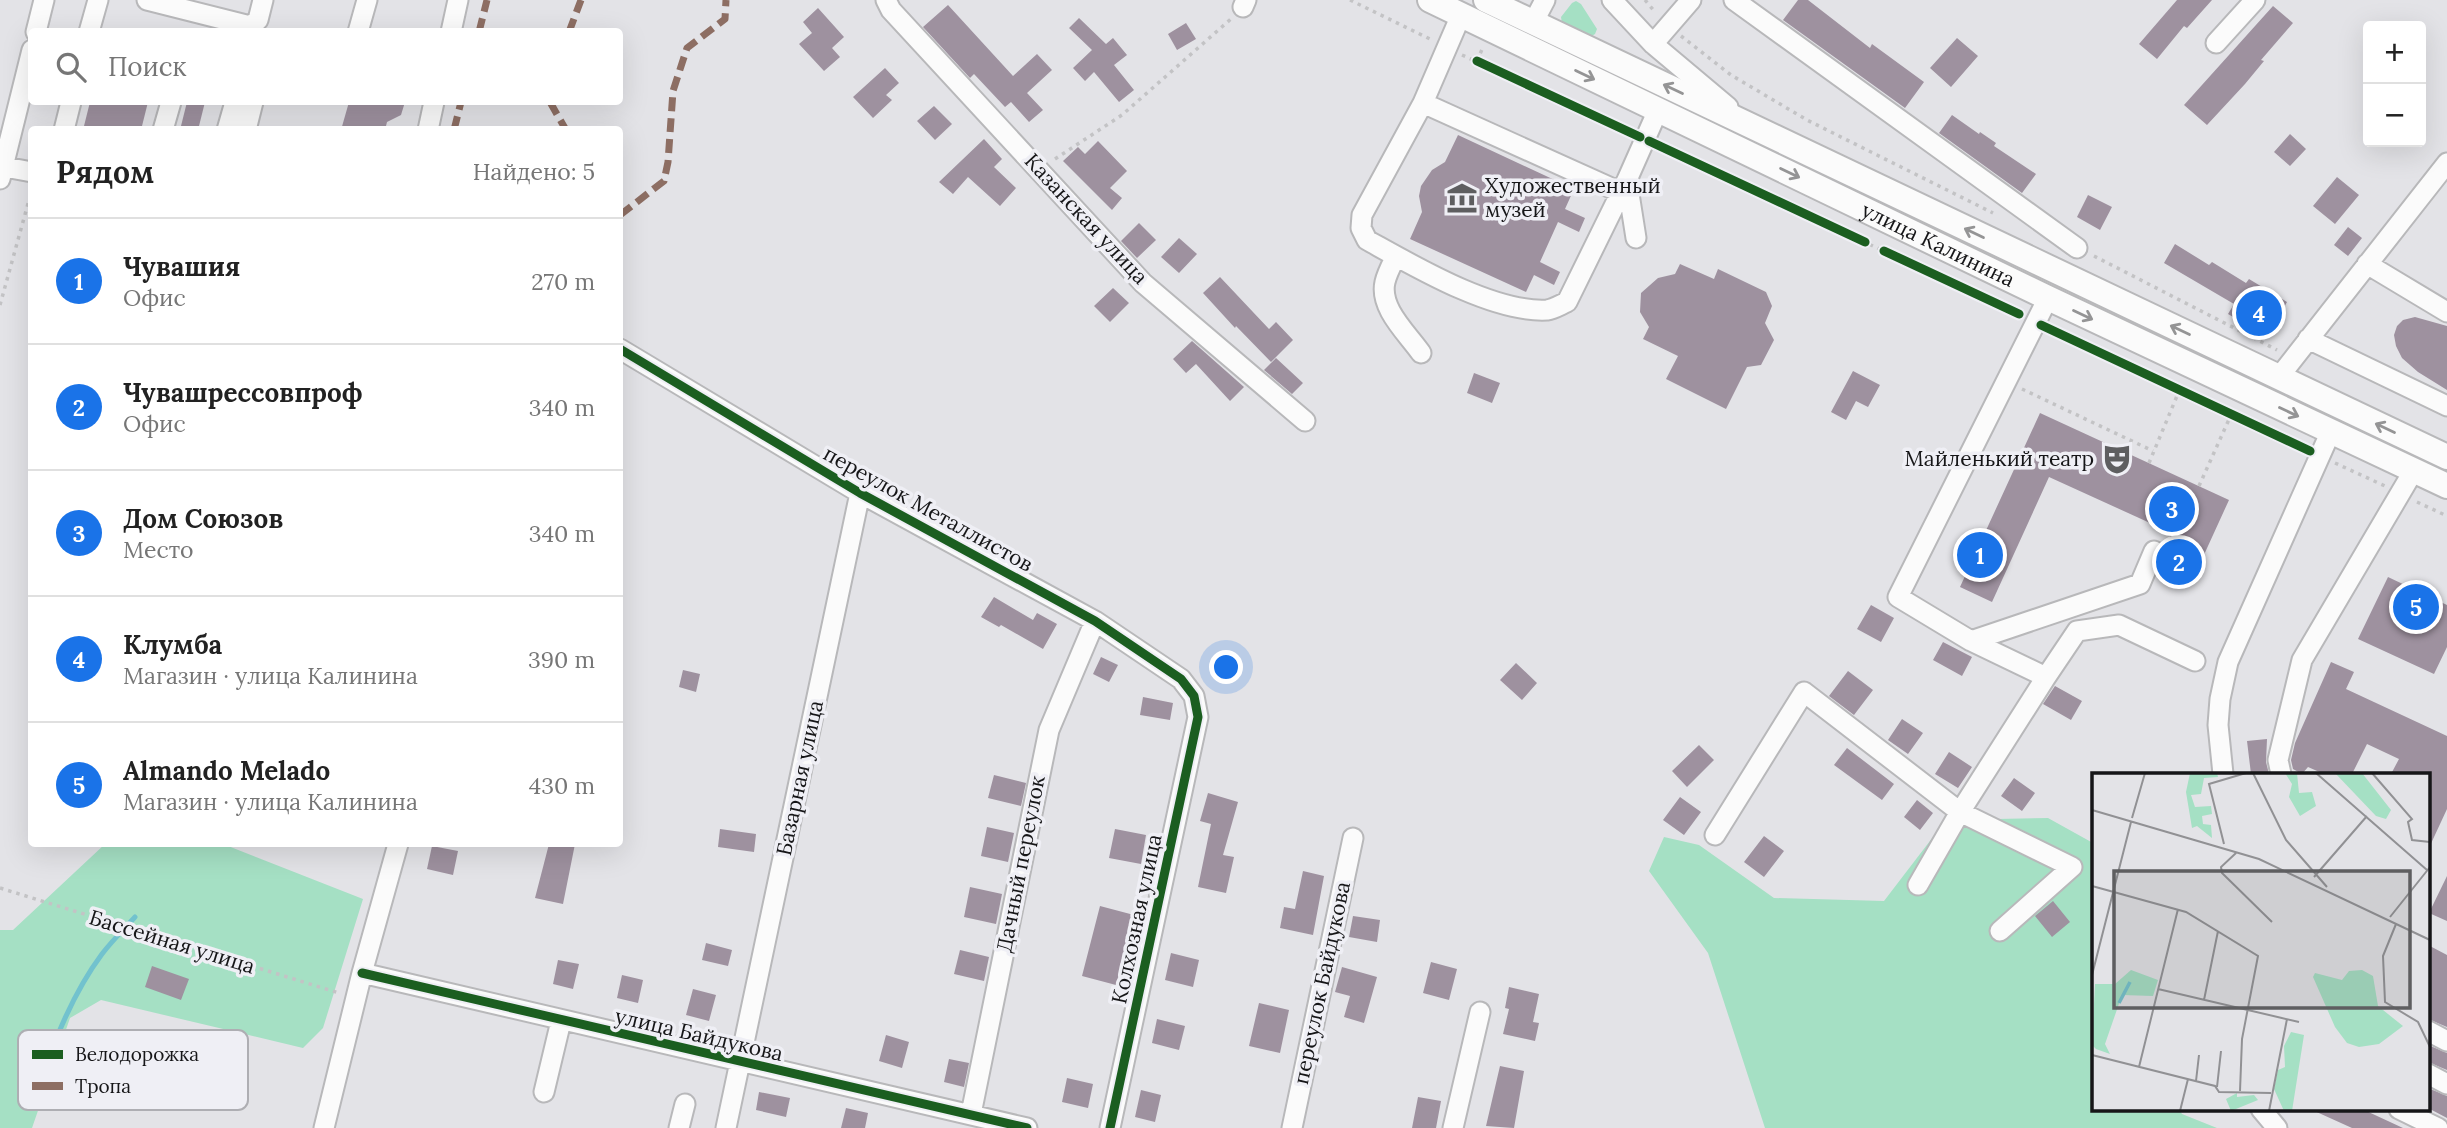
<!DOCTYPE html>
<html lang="ru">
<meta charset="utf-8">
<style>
:root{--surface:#fff;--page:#f6f6f6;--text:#222;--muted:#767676;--line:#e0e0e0;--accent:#1a73e8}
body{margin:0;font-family:Lora,serif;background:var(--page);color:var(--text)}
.controls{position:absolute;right:21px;top:21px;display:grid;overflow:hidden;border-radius:7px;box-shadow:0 7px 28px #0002}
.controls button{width:63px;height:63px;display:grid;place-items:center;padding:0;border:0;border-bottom:2px solid var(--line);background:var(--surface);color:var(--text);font:35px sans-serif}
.you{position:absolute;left:1227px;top:668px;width:24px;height:24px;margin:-18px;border:5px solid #fff;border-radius:50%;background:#1a73e8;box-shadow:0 0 0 10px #1a73e833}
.badge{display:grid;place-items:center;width:46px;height:46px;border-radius:50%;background:var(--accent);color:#fff;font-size:23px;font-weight:700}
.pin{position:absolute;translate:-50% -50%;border:4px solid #fff;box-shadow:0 2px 7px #0006}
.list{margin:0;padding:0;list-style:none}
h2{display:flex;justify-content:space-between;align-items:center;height:91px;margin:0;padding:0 28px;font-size:30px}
h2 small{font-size:23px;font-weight:400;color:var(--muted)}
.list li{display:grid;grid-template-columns:46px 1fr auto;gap:21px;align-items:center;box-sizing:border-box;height:126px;padding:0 28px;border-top:2px solid var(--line)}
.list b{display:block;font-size:26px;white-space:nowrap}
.list p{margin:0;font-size:23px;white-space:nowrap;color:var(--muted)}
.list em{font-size:23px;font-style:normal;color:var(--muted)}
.icon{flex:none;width:38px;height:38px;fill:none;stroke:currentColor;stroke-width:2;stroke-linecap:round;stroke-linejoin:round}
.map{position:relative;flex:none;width:2447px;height:1128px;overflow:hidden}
.search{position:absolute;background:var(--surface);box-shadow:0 7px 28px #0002;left:28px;top:28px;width:595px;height:77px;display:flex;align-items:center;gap:18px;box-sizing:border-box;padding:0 24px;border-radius:7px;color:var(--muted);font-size:26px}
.panel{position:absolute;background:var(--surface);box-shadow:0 7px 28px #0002;left:28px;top:126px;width:595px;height:721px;border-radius:7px}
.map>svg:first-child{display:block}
</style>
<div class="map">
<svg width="2447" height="1128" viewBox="0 0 2447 1128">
<rect width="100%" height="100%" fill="#e3e3e7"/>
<path fill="#a5e0c4" d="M1576 1 1581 4 1597 29 1595 34 1590 37 1562 23 1561 17 1572 3Z
M2048 818 2093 843 2094 1109H2179L2182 1114 2217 1128H1765L1708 953 1649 871 1664 837 1699 845 1774 898 1884 901 1946 820Z
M105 844H223L363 899 323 1028 303 1048 101 1000 70 1018 32 1128H0V930H13Z"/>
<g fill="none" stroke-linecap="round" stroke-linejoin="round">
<path stroke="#72c2ce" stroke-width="5" d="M39 1085C55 1039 73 993 102 954 112 941 124 929 135 917"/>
</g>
<path fill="#9e919f" d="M1798 0H1808L1870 48 1872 44 1924 82 1905 108 1783 20Z
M2177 0H2212L2187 28 2184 26 2157 59 2139 44Z
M948 5 1013 76 1037 54 1052 70 1027 93 1043 110 1029 122 1011 102 1005 107 974 74 970 78 923 27Z
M2273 6 2293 23 2261 60 2264 61 2245 84 2207 125 2184 105Z
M818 8 844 37 832 48 840 57 824 71 799 44 812 33 803 22Z
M1079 18 1106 44 1113 38 1127 55 1114 65 1134 90 1119 102 1094 72 1085 81 1073 68 1092 50 1069 28Z
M1186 23 1196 39 1177 50 1168 34Z
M1957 38 1978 56 1951 87 1930 68Z
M885 68 899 83 886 95 892 100 873 118 853 97Z
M90 102H148L141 130H83Z
M187 102H205L198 130H180Z
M349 102H405L401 115 387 122 385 130H341Z
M934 106 952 124 935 140 917 121Z
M1952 115 1979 134 1980 132 1996 143 1994 146 2036 174 2022 193 1939 133Z
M2290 134 2306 149 2290 166 2274 152Z
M1458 135 1574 189 1565 209 1585 218 1579 232 1558 222 1540 262 1560 272 1554 285 1534 275 1526 292 1410 239 1422 212 1419 196 1421 186 1432 170 1445 162Z
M984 139 1002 159 994 167 1016 188 1000 206 968 177 953 194 939 182Z
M1098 141 1127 171 1110 188 1122 198 1112 210 1063 161 1078 147 1085 154Z
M2337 177 2359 195 2335 224 2313 206Z
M2088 195 2112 207 2100 230 2077 217Z
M1139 223 1156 240 1137 258 1121 241Z
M2348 227 2362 238 2348 256 2334 245Z
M1179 238 1197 254 1179 273 1161 257Z
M2175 244 2209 265 2212 262 2246 283 2249 279 2287 302 2267 337 2228 314 2234 304 2164 263Z
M1680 264 1714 279 1718 269 1766 292 1772 306 1765 323 1774 340 1761 365 1747 367 1726 409 1666 379 1678 356 1643 339 1649 327 1640 312 1641 293 1658 278 1675 274Z
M1220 277 1269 329 1276 322 1293 340 1271 362 1236 326 1235 328 1203 293Z
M1113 288 1129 303 1110 322 1094 306Z
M2415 317 2447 326V390L2418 372 2402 358 2396 346 2394 335 2397 326 2403 320Z
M1192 341 1244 387 1230 401 1196 364 1186 373 1173 359Z
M1276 358 1303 383 1292 394 1264 370Z
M1853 371 1880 385 1868 407 1856 401 1846 420 1831 412Z
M1474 373 1500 383 1492 403 1467 393Z
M2040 413 2229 500 2192 581 2161 566 2165 555V547L2172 533 2049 477 1992 602 1960 587Z
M2388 577 2447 605V647L2434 674 2358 639Z
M994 597 1033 620 1037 613 1057 624 1043 649 1001 625 999 627 981 617Z
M1871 605 1894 618 1881 642 1857 629Z
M1943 642 1972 657 1962 676 1933 660Z
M1101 657 1118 665 1109 682 1093 674Z
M2331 662 2354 672 2346 689 2447 736V809L2428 850V774H2391L2399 759 2367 744 2352 774H2324L2308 767 2302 774 2293 769 2291 760 2295 743Z
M1516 663 1537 683 1522 700 1500 680Z
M683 670 700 674 696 692 679 687Z
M1848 671 1873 690 1854 715 1829 696Z
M2055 686 2082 701 2071 720 2043 704Z
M1143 697 1173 703 1170 720 1140 715Z
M1902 719 1923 733 1908 754 1888 740Z
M2267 739 2266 762 2269 774H2251L2247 741Z
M1699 745 1714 760 1687 787 1672 771Z
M1847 748 1894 784 1882 800 1834 765Z
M1949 752 1972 767 1958 788 1935 774Z
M994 775 1026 783 1021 806 988 798Z
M2014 778 2035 793 2022 811 2001 796Z
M1208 793 1238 802 1223 855 1234 857 1226 893 1198 887 1211 824 1200 821Z
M1680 797 1701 812 1684 835 1663 820Z
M1917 800 1933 813 1920 830 1904 817Z
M987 827 1014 833 1008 862 981 856Z
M720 829 756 834 754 852 718 847Z
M1115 829 1146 835 1141 864 1109 858Z
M1764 836 1784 851 1764 877 1744 862Z
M549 844H575L563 904 535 898Z
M432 846 458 851 453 875 427 869Z
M1303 871 1324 876 1313 935 1280 928 1284 907 1295 909Z
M2447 876V921L2429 913Z
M970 887 1002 894 996 924 964 917Z
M2053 901 2070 922 2052 937 2035 916Z
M1100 906 1134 915 1116 985 1082 976Z
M1353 916 1380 920 1377 942 1349 937Z
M706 943 732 950 728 966 702 960Z
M2428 945 2447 955V1027L2428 1019Z
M960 950 989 957 984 981 954 974Z
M1171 953 1199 960 1193 987 1165 980Z
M558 960 579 964 573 989 553 984Z
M1431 962 1457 969 1449 1000 1423 993Z
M152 966 189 979 181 1000 145 987Z
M1342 967 1377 977 1364 1023 1344 1017 1350 996 1335 992Z
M622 975 643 980 638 1003 617 998Z
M1509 987 1539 994 1533 1022 1539 1023 1535 1041 1503 1034 1509 1009 1505 1008Z
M693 989 716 995 709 1021 686 1015Z
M1259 1003 1289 1010 1280 1053 1249 1046Z
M1157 1019 1185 1026 1179 1050 1152 1043Z
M886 1035 909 1042 902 1068 879 1061Z
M2428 1045 2447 1053V1070L2428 1062Z
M949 1059 969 1063 964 1087 944 1082Z
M1500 1066 1524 1071 1514 1128 1486 1126Z
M1067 1078 1093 1084 1088 1108 1062 1102Z
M2428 1088 2447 1096V1118L2428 1108Z
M1141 1090 1161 1095 1155 1122 1135 1117Z
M759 1092 790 1098 786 1117 756 1110Z
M1418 1097 1441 1101 1436 1128H1412Z
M846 1108 868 1113 865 1128H841Z
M2310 1109H2362L2403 1128H2352Z"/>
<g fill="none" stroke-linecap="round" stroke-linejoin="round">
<g stroke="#b8b8ba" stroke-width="23">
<path id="minor" d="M147 0 250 26 258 20 263 0
M886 0 891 10 1143 283 1305 421
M1612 0 1653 44 1728 107
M1734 0 2077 248
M1243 7 1246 0
M1461 15 1423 103 1362 215 1361 228 1367 240C1414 266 1493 313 1547 310 1554 309 1560 305 1567 302L1627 180 1658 110
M1533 23 1545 0
M36 32 44 0
M89 32 98 0
M358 32 367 0
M451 32 458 0
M2216 43 2255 0
M1653 44 1691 0
M1423 103 1620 192
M64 130 71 102
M163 130 171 102
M227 130 235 102
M246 130 253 102
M428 130 434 102
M0 166 32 172
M0 179 32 50
M1627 181 1636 238
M1396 256C1392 264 1387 273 1385 282 1379 308 1407 333 1421 353
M2367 264 2447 312
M2048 298 1898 597 1971 641 2046 677 2077 631 2119 625 2195 661
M2308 339 2447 406
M620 349 860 493 1095 621 1181 679 1194 696 1198 717 1110 1128
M2279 377 2447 163
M1971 641 2140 584 2154 551
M2223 774 2218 725 2220 699 2228 662 2331 431
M2281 774 2278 760 2302 660 2414 470
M1715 835 1804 692 1960 812 2072 867 2000 931
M1918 885 1960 812 2046 677
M362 973 1027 1128
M2428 1031 2447 1041
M2428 1074 2447 1084
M544 1092 561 1021
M2261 1109 2277 1128
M2399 1109 2438 1128
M971 1114 1049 730 1095 621
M324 1128 362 973 398 844
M679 1128 685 1104
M726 1128 860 493
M1292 1128 1353 838
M1453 1128 1480 1012"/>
</g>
<g stroke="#b8b8ba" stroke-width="28">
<g id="major">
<path id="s1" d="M1430 0 2048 298 2447 486"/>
<path d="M1486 0 2447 457"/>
</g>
</g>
<path stroke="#c3c3c5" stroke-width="3.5" stroke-dasharray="3.5 5" stroke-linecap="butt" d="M1350 0 1430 39
M1645 0 1655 12
M1681 36 1731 75 1807 120 1993 213
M1462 55 1630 132
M1477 61 1483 47
M1662 147 2020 315
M1055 159 1122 115 1232 18
M2094 256 2277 350
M0 305 29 200H32
M2052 330 2305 448
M2022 389 2153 451
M2149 463 2182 384
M2335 463 2385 486
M2199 486 2231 415
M2417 502 2447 516
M0 888 339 993"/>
<use href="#minor" stroke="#fbfbfb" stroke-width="19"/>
<use href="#major" stroke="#fbfbfb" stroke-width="24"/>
<path stroke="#8d6e63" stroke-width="7" stroke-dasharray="14 7" stroke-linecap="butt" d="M479 32 487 0
M569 32 581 0
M550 102 566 130
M454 130 461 102
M620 215 664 181 668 162 673 91 687 48 725 19 726 0"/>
<g stroke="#efeff5" stroke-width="13">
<path id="cycleway" d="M1477 61 1640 137
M1649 141 1865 242
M1884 251 2019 314
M2041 325 2310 451
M620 349 860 493 1095 621 1181 679 1194 696 1198 717 1110 1128
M362 973 1027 1128"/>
</g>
<use href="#cycleway" stroke="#1b5e20" stroke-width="9"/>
</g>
<defs><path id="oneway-shaft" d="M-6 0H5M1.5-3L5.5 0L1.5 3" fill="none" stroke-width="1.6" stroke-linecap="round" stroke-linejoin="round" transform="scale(1.75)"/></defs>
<g stroke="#949495">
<use href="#oneway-shaft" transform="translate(1585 75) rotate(26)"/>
<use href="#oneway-shaft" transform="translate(1673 89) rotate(-155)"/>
<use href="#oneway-shaft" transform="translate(1790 173) rotate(26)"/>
<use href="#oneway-shaft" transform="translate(1974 233) rotate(-154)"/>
<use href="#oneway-shaft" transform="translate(2083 315) rotate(25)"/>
<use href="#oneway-shaft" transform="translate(2180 330) rotate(-155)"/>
<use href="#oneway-shaft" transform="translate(2289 412) rotate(25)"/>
<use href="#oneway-shaft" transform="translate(2385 428) rotate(-155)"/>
</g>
<defs>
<g id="museum-bare" transform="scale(2.415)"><path d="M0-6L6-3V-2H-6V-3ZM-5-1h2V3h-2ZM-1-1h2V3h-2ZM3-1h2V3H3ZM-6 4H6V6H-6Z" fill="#5e5e60" stroke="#efeff5" stroke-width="2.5" paint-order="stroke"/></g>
<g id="theatre-bare" transform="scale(2.415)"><path d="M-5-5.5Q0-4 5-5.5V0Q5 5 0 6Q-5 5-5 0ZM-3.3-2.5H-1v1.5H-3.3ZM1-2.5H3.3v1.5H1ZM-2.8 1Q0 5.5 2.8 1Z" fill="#5e5e60" stroke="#efeff5" stroke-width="2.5" paint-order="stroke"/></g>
</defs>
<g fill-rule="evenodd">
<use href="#museum-bare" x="1462" y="198"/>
<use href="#theatre-bare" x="2117" y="459"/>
</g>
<g text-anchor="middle" stroke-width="7" stroke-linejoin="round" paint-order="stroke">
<g font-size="21" fill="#161618" stroke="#efeff5" text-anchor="start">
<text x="1485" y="193">Художественный<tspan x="1485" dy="24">музей</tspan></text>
<text x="2094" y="466" text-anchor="end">Майленький театр</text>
</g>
<g font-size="21" fill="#161618" stroke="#efeff5">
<text transform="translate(1086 219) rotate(47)" y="7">Казанская улица</text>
<text dy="7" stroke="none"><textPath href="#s1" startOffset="564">улица Калинина</textPath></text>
<text transform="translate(928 509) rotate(29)" y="7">переулок Металлистов</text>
<text transform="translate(800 778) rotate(-78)" y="7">Базарная улица</text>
<text transform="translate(1021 864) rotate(-79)" y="7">Дачный переулок</text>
<text transform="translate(1137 919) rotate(-78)" y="7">Колхозная улица</text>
<text transform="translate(172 942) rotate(17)" y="7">Бассейная улица</text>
<text transform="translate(1322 983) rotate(-78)" y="7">переулок Байдукова</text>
<text transform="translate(699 1035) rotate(13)" y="7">улица Байдукова</text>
</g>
</g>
<g transform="translate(2092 773)">
<rect width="338" height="338" fill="#e3e3e7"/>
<path d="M98 0H125L126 4 112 5 109 21 99 22 103 34 119 33 120 41 110 43 111 51 119 52 120 65 105 53 100 55 94 19ZM193 0H205L207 20 220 19 224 33 208 43 197 24 200 11ZM243 0H270L299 37 294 46 284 43ZM39 197 66 207 61 223 30 222 13 271 18 281 4 276 0 272 3 211H23ZM270 197 281 203 286 233 311 253 287 271 267 274 255 270 243 254 221 204 223 200 250 207 257 198ZM199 259 212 262 200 338H192L182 316 186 297 193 294 192 273ZM145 320V324L162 322 166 327 139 338 134 326Z" fill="#a5e0c4"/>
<path fill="none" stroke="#72c2ce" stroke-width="3.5" d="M27 230 38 209"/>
<path fill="none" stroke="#919194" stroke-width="2" d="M161 0 194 67 235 114M224 0 335 97M280 0 320 46 316 49 320 67 338 69M0 37 167 86 338 167M40 45 53 0M132 71 117 11 154 0M144 80 129 94 130 100 180 149M222 104 275 43M0 113 94 139 166 183 150 266 148 318M298 144 338 94M304 151 291 183 293 229 326 249 338 274M0 202 39 49M66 216 207 249M112 227 126 158M0 282 123 313 127 319 179 320M47 294 86 136M104 308 107 282M125 314 129 278M88 338 96 306M177 338 195 246"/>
<path fill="#5e5e60" fill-opacity="0.15" stroke="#5e5e60" stroke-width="3.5" d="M22 98H318V235H22Z"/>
<rect width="338" height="338" fill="none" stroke="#161618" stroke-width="3.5"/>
</g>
<rect x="18" y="1030" width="230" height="80" rx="10" fill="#efeff5" stroke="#aeaeb3" stroke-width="2"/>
<rect x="32" y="1050" width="31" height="9" fill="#1b5e20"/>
<rect x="32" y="1082" width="31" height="8" fill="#8d6e63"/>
<g font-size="19" fill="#161618">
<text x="75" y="1061">Велодорожка</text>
<text x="75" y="1093">Тропа</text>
</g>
</svg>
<div class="controls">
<button>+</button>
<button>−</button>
</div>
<div class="you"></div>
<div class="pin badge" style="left:1980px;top:555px">1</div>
<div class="pin badge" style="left:2179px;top:562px">2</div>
<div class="pin badge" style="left:2172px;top:509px">3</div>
<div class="pin badge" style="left:2259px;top:313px">4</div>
<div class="pin badge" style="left:2416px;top:607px">5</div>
<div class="search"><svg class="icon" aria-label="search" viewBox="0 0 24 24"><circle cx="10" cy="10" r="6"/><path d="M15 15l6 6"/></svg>Поиск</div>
<section class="panel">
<h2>Рядом<small>Найдено: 5</small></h2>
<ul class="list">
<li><span class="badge">1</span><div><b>Чувашия</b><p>Офис</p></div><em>270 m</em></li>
<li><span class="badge">2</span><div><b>Чувашрессовпроф</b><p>Офис</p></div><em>340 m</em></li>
<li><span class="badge">3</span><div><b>Дом Союзов</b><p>Место</p></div><em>340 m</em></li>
<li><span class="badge">4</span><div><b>Клумба</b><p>Магазин · улица Калинина</p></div><em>390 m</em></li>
<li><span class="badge">5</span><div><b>Almando Melado</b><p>Магазин · улица Калинина</p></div><em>430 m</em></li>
</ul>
</section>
</div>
